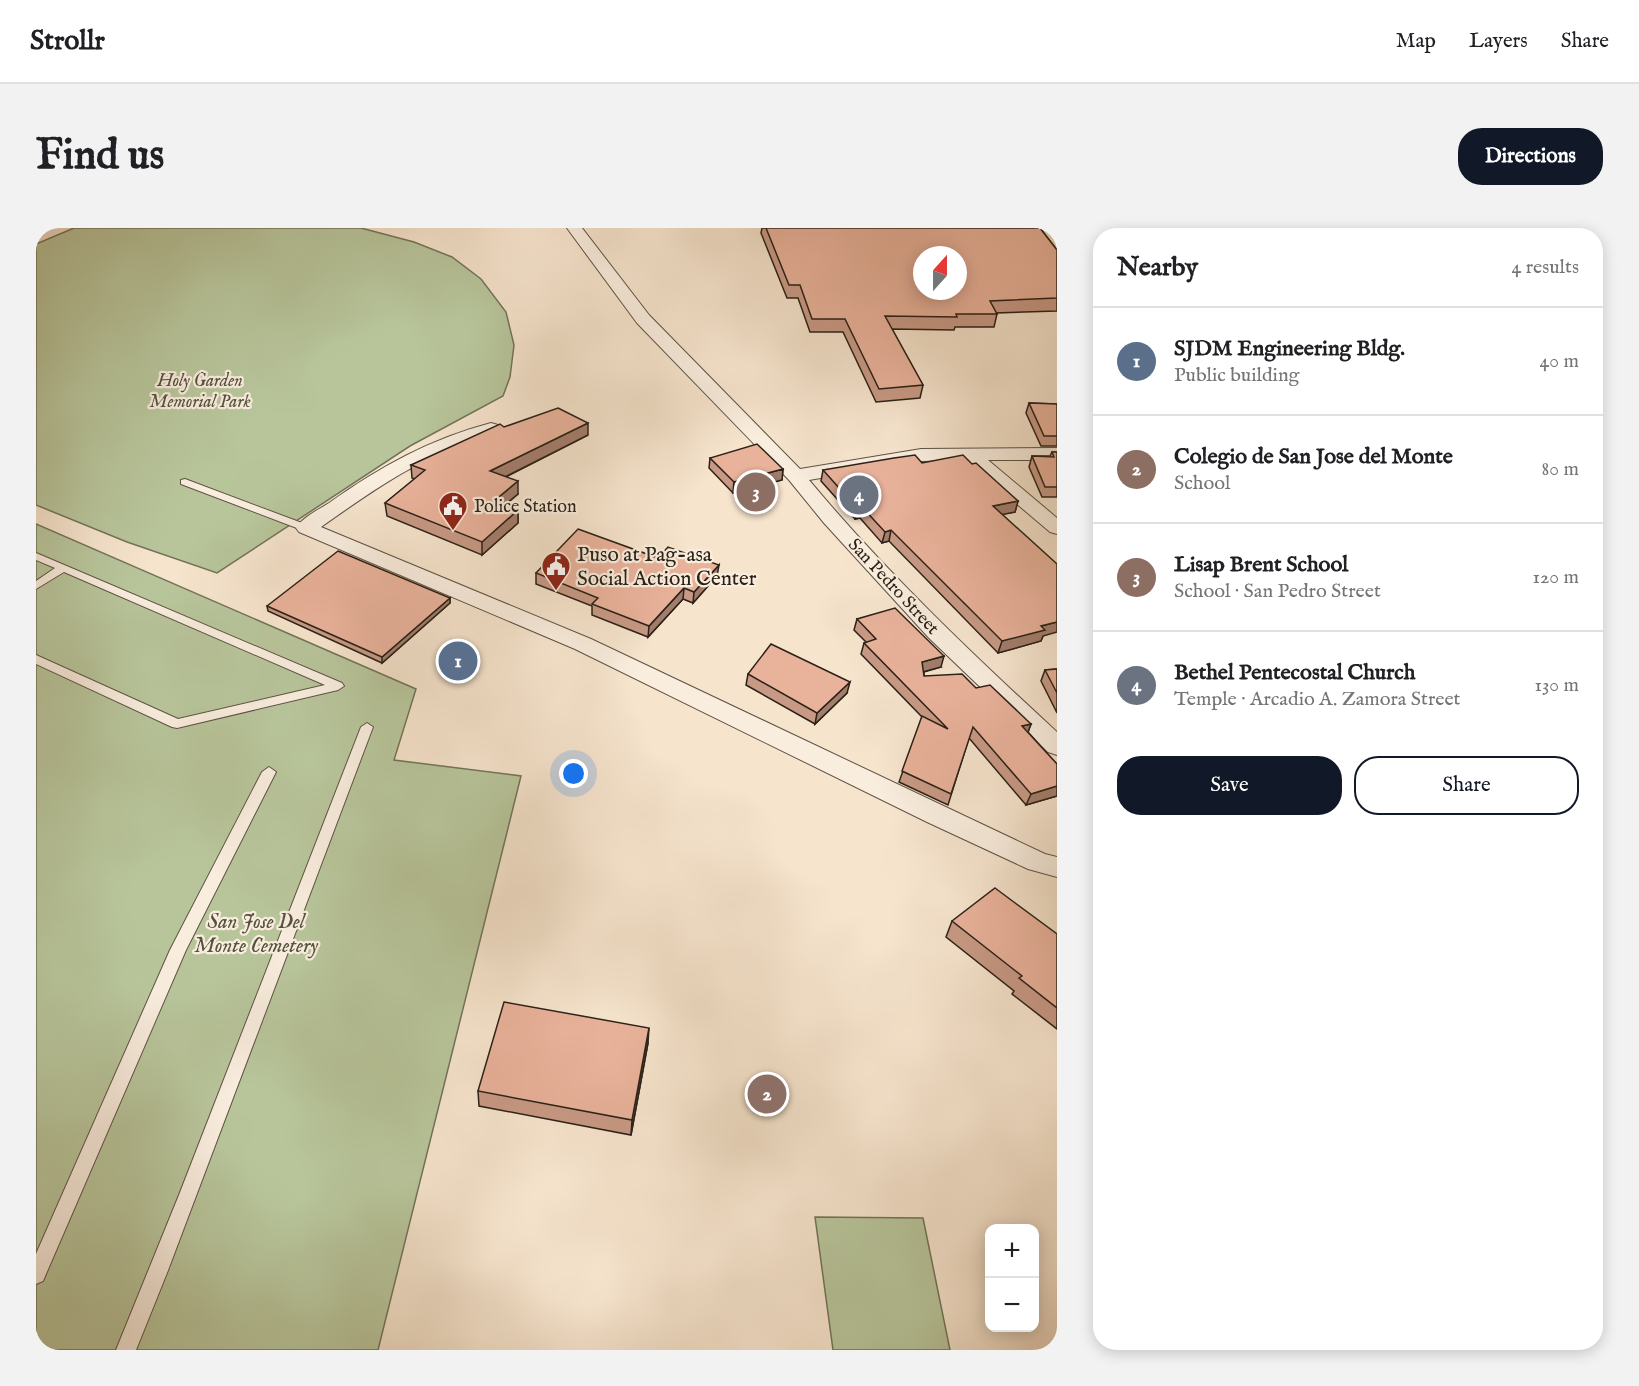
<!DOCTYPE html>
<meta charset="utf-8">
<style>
:root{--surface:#fff;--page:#f2f2f2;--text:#202124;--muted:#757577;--line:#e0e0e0;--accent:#111827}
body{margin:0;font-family:"IM FELL English",serif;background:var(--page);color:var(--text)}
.controls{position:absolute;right:18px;bottom:18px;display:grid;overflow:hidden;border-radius:12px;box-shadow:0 3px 15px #0003}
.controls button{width:54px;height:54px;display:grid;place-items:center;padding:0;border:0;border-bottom:2px solid var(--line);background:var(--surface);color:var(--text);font:30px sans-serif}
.compass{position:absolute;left:877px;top:18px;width:54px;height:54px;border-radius:50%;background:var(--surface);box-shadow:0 3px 15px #0003;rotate:21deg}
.you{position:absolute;left:538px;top:546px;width:21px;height:21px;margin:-15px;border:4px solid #fff;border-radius:50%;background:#1a73e8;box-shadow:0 0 0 9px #1a73e833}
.badge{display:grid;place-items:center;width:39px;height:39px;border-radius:50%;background:var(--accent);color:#fff;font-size:20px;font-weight:700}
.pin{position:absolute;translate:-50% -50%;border:3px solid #fff;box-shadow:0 2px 6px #0006}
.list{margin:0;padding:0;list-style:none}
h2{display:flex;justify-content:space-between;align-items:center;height:78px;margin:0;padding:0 24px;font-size:26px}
h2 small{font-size:20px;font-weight:400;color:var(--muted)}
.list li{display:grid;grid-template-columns:39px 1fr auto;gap:18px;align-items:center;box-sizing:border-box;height:108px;padding:0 24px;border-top:2px solid var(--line)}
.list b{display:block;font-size:22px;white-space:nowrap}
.list p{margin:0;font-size:20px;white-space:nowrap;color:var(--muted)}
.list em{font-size:20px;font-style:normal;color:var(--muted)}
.actions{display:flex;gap:12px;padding:18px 24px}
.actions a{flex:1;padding:14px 0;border:2px solid var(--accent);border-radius:24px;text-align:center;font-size:21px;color:var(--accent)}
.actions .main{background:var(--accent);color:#fff}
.map{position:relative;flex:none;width:1021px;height:1122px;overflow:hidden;border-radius:24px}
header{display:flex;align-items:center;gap:36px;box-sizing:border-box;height:84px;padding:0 30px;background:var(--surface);border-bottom:2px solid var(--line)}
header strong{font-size:28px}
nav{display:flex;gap:33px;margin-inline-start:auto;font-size:21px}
.intro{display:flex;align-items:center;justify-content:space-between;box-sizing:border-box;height:144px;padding:0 36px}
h1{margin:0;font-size:42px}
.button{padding:15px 27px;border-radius:24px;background:var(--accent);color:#fff;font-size:21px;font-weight:700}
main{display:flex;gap:36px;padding:0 36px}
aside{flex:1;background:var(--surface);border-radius:24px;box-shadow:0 3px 15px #0003}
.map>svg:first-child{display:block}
</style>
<header>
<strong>Strollr</strong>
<nav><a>Map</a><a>Layers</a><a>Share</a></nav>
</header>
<div class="intro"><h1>Find us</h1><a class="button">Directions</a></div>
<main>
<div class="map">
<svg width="1021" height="1122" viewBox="0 0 1021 1122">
<rect width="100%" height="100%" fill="#f6e4cd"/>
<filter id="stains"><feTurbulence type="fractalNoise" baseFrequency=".00333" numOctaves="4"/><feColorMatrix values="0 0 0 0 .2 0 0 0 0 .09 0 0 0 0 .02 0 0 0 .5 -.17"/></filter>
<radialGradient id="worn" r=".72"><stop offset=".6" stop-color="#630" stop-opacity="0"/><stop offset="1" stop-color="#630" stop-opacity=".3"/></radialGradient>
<path fill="#b8c59b" stroke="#727359" stroke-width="1.5" d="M38 0H325L378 14 416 29 445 51 470 84 478 117 474 149 467 168 374 218 181 345 91 314 0 277V16Z
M0 296 380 461 358 532 485 548 342 1122H0Z
M779 989 887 990 914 1122H797Z"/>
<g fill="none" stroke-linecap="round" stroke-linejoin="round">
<g stroke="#5e5244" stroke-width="2">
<path id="service" d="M149 251 274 298 275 300 270 303 266 302 145 256V252Z
M0 325 306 455 308 458 302 462 141 500 136 499 0 436V427L142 491 289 457 28 344 0 361V353L19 340 0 332Z
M331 495 337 499 131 1045 100 1122H80L143 967 325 499Z
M233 539 240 544 150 722 7 1053 0 1056V1026L134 722 226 544Z"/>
</g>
<g stroke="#5e5244" stroke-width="2">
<path id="minor" d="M531 0H546L613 87 764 241 885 221 1021 220V232H952L1021 290V306L1014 304 929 232 885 233 773 252C849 343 934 424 1021 504V527L1012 524 893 410 788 295 753 252 601 95Z
M455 195 462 197 464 201 462 205C388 226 346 256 285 299L555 411 1009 626 1021 629V649L992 641 891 594 539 421 263 304 260 300C267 289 282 282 293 275 344 239 394 211 455 195Z"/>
</g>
<use href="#service" fill="#f9edde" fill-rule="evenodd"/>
<use href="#minor" fill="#f9edde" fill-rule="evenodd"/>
</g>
<path fill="#c89985" stroke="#2b2117" stroke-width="1.5" d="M726 0H1004L1021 22V83L960 85 961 86 958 99H919L918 102 856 101 887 157 884 170 840 174 807 104H774L762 70H751L725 5Z
M993 175 1021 176V218H1005L990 185Z
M552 207 470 249 482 266 469 277 482 282V295L446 327 351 288 349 275 379 251 376 250 375 237Z
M1016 224H1021V269H1006L993 239 996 228H1014Z
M674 230 747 241 746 252 697 265 673 240Z
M886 235 936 236 982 273 979 284 966 286 1007 408 1005 413 962 425 853 313 846 315 824 290 819 291 785 253 787 242Z
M622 330 681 348 657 375 647 371 612 409 556 387V378L500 356V345Z
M414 370V375L346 435 232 383 231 378Z
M821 391 905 439 888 444V448L940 460 995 496 992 504 1021 536V568L990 577 933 510 912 577 863 554 886 489 825 426 828 415 830 414 818 402Z
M1021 441V485L1005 453 1009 442Z
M712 446 811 465 779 496 710 457Z
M916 693 1021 706V801L976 766 978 763 910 709Z
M612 815 595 907 443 878 442 863Z"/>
<path fill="#a37d6c" stroke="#2b2117" stroke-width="1.5" d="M552 195V207L455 256 454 243Z
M747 241 746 252 697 265 698 254Z
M482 253V266L458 286V273Z
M982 273 979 284 954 289 957 278Z
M826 279 824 290 819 291 821 280Z
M482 282V295L446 327V314Z
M855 302 853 313 846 315 849 304Z
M683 337 681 348 657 375 658 364Z
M648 360 647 371 612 409 613 398Z
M414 370V375L346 435V429Z
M1021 394V404L1007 408 1005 413 962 425 966 413 1005 398Z
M908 428 905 439 883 445 886 434Z
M814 454 811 465 779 496 781 485Z
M995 496 991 507 986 498Z
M1021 558V568L990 577 995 566Z
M613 800 612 815 595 907 596 892Z"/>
<path fill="#e9b29b" stroke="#2b2117" stroke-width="1.5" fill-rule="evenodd" d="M730 0H1004L1021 22V70L954 73 961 86H920L921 89 849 88 887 157 843 161 809 91H776L764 57H753ZM886 27H922V63H886Z
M993 175 1021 176V208H1008Z
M522 180 552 195 454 243 482 253 458 273 482 282 446 314 349 275 389 242 375 237 464 196 468 199Z
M721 216 747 241 698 254 674 230Z
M1016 224H1021V259H1009L996 228 1018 229Z
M879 227 886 235 927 227 936 236 940 235 982 273 957 278 1021 336V394L1005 398 1009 402 966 413 855 302 849 304 826 279 821 280 787 242 858 230Z
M542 301 622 330 632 319 683 337 658 364 648 360 613 398 556 376 562 370 500 345Z
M302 323 414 370 346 429 231 378Z
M859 380 908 428 886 434 888 448 926 446 940 460 954 457 995 496 986 498 1021 536V558L995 566 937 499 915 566 866 543 886 488 912 501 828 415 840 411 821 391Z
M735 416 814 454 781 485 712 446Z
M1021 441V465L1009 442Z
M959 660 1021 706V780L983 750 986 748 916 693Z
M468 774 613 800 596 892 442 863Z"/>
<defs>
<g id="civic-pin" transform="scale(1.5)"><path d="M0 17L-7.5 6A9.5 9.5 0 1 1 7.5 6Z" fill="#8f2418" stroke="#f9edde"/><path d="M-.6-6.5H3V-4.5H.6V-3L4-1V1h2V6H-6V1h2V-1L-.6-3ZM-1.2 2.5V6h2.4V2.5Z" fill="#fff"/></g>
</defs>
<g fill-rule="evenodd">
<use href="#civic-pin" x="417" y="278"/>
<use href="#civic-pin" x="520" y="338"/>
</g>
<g text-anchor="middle" stroke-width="4.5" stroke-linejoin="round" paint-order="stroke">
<g font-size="18" font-style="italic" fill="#55523f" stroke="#f9edde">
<text x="164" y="158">Holy Garden<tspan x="164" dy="21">Memorial Park</tspan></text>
</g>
<g font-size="18" fill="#2b2117" stroke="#f9edde" text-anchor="start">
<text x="438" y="284">Police Station</text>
</g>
<g font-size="18" fill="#2b2117" stroke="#f9edde">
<text transform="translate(858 358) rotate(47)" y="6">San Pedro Street</text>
</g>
<g font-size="21" fill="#2b2117" stroke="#f9edde" text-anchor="start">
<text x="541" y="333">Puso at Pag-asa<tspan x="541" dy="24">Social Action Center</tspan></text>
</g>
<g font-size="21" font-style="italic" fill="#55523f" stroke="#f9edde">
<text x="220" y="700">San Jose Del<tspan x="220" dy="24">Monte Cemetery</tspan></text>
</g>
</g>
<rect width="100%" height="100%" filter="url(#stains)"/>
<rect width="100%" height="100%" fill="url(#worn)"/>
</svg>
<div class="controls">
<button>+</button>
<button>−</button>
</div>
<svg class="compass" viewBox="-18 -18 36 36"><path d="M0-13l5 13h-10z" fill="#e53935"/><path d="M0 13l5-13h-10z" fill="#757577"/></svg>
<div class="you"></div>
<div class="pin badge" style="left:422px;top:433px;background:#5c6f8a">1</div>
<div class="pin badge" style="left:731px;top:866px;background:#8d6e63">2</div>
<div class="pin badge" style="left:720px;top:264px;background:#8d6e63">3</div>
<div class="pin badge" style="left:823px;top:267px;background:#6b7280">4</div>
</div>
<aside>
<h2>Nearby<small>4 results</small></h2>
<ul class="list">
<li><span class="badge" style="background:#5c6f8a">1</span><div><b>SJDM Engineering Bldg.</b><p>Public building</p></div><em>40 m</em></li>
<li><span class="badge" style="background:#8d6e63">2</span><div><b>Colegio de San Jose del Monte</b><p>School</p></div><em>80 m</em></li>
<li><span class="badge" style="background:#8d6e63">3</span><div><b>Lisap Brent School</b><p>School · San Pedro Street</p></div><em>120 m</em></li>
<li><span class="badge" style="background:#6b7280">4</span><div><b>Bethel Pentecostal Church</b><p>Temple · Arcadio A. Zamora Street</p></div><em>130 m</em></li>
</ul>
<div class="actions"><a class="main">Save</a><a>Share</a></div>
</aside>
</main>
